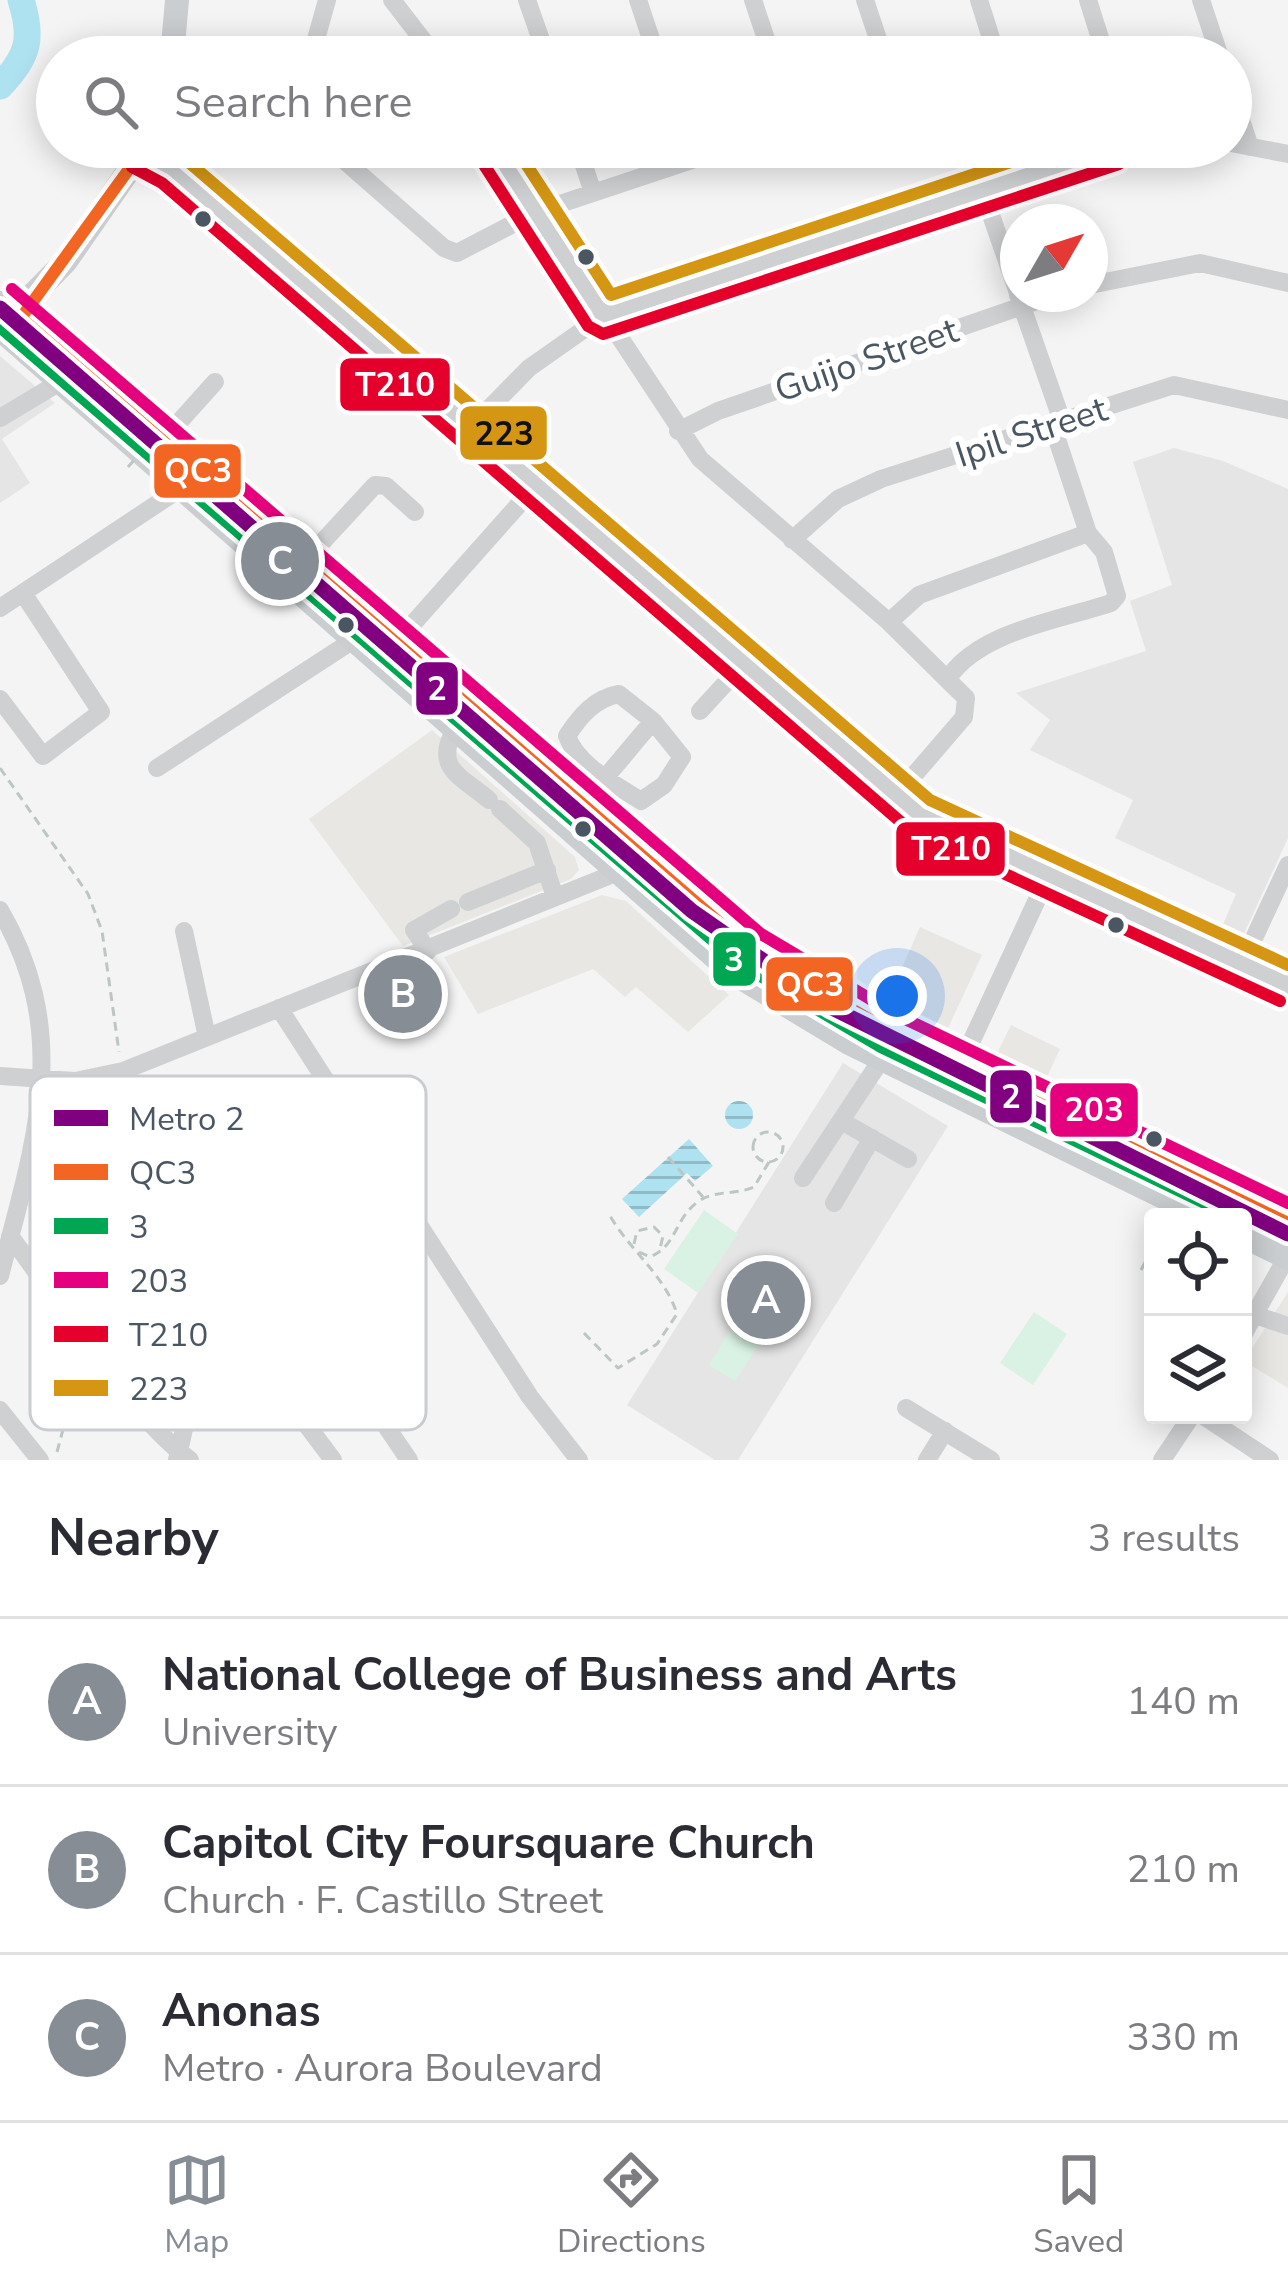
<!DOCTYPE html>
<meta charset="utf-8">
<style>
:root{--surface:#fff;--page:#f7f7f7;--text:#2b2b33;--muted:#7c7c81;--line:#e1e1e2;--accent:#868d94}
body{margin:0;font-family:"Nunito Sans",sans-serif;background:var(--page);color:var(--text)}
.controls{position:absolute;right:36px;bottom:36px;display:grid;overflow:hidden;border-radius:12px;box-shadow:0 6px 30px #0003}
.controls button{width:108px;height:108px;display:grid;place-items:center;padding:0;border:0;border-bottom:3px solid var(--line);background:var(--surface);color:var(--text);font:60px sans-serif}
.compass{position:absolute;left:1000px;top:204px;width:108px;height:108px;border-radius:50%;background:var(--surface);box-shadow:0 6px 30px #0003;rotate:51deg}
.you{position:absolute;left:897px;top:996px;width:42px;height:42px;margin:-30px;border:9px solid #fff;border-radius:50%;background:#1a73e8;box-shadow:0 0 0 18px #1a73e833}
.badge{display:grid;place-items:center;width:78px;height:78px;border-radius:50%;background:var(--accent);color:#fff;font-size:39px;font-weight:700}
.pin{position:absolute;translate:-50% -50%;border:6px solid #fff;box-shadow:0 3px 12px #0006}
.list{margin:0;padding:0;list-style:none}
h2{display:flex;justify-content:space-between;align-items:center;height:156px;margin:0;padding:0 48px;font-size:51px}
h2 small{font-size:39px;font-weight:400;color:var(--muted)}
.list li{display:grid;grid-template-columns:78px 1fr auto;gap:36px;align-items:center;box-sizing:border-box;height:168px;padding:0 48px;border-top:3px solid var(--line)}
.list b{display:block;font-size:45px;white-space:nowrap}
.list p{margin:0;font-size:39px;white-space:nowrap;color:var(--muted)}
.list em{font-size:39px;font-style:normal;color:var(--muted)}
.icon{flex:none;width:66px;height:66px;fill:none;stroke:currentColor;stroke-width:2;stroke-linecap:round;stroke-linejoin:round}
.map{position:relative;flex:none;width:1288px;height:1460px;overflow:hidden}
.search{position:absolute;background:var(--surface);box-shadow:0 6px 30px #0003;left:36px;right:36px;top:36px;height:132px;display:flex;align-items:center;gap:30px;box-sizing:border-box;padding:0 42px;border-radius:66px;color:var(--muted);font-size:45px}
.sheet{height:660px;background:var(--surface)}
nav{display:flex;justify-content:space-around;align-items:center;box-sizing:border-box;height:168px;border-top:3px solid var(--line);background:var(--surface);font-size:33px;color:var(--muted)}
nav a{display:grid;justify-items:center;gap:6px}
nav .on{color:var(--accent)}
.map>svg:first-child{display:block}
</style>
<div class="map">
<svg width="1288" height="1460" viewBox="0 0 1288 1460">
<defs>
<pattern id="water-rules" width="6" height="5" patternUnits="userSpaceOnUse" patternTransform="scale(3)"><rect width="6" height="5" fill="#aee2f0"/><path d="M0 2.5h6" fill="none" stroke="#90bac6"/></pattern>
</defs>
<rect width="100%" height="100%" fill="#f4f4f4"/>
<path fill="#e8e7e3" d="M432 730 575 857 579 870 571 879 403 946 309 819Z
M602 895 626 901 729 995 688 1032 636 987 625 997 593 969 478 1014 444 957Z
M920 927 982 955 943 1039 883 1010Z
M1011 1025 1060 1049 1041 1090 991 1066Z
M1288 1292V1388L1244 1361Z"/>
<path fill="#e6e5e6" d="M0 356 55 403 2 439 30 483 0 503Z
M1174 448 1223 461 1288 489V838L1242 938 1221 929 1236 894 1115 838 1133 800 1030 750 1050 720 1016 693 1146 651 1130 601 1172 585 1133 462Z
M843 1063 948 1126 738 1460H715L627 1405Z"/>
<path fill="#d9f2e3" d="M704 1210 738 1234 698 1293 664 1269Z
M1034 1312 1067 1334 1033 1385 1000 1363Z
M741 1313 768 1330 735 1381 709 1365Z"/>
<path fill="url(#water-rules)" d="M725 1115a14 14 0 1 1 28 0a14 14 0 1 1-28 0Z
M689 1139 713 1166 695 1181 687 1173 639 1217 622 1199Z"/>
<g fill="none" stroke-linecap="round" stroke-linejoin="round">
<path stroke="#aee2f0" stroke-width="27" d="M0 86C29 56 33 38 21 0"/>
<path stroke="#bcc7c4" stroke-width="3" stroke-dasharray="9 6" stroke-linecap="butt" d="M0 768 88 894 102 931 119 1052
M54 1113 145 1220
M753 1147a15 15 0 1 1 30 0a15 15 0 1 1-30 0Z
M668 1157 703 1197
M634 1244 637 1231 654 1227 663 1236 659 1253
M639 1252 650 1257C678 1245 674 1218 699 1201 715 1190 736 1195 754 1187L769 1162
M1141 1270 1153 1247
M284 1300C296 1219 314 1228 385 1202
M584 1333 618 1368 657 1344 677 1314C665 1275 629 1250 609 1214
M57 1452 81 1362"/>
<path stroke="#ced0d2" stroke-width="18" d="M392 0 436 57
M527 0 547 57
M638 0 657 57
M753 0 772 57
M865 0 884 57
M979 0 997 57
M1088 0 1106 57
M1201 0 1220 57
M311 57 327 0
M1231 90 1250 147
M1231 143 1288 154
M329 147 444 248 457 253 536 212 731 147
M494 147 700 459 889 622 966 698 964 717 896 796
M578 147 593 193
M1025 147 1033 172
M143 153 172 168 920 815 1288 985
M982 189 1018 293
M1090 285 1200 263 1288 283
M1018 295 1062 421
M0 418 60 382
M473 425 529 368 603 316 1113 147
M678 431 718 411 1057 294
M163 440 215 382
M792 540 838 499 881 479 1174 385 1288 410
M302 564 375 485 386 486 415 512
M0 608 181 488
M889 622 919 595 1088 533
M394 645 538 483
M949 677C981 631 1060 620 1111 603L1117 596 1104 552 1088 533 1052 424
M0 699 43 756 101 712 23 593
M700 711 744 663
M455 729C433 768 461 776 489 800
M157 768 355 639
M581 805C606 778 629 749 653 721L682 757 664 785 641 801C615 784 578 766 567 736 580 716 595 698 619 694L653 721
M500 809 537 843 555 897
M468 902 547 870
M0 910C74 1037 33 1146 0 1276
M184 931 207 1037
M428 951 414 930 451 909
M1242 964 1288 865
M279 1008 530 1397 579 1460
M0 1076 75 1081 123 1071 643 862
M108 1076 206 1332 177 1460
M948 1092 1048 876
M843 1122 908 1159
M803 1178 881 1060
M228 1191 217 1157 345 1108
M834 1203 872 1138
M10 1236C62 1304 125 1411 190 1460
M1255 1315 1288 1326
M209 1331 291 1404 333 1460
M206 1332C250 1316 285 1304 325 1336L409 1460
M1243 1335 1288 1255
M906 1408 991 1460
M0 1410 40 1460
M1202 1415 1270 1460
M927 1460 945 1431
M1162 1460 1192 1415"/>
<path stroke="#caced1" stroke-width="24" d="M172 57 177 0
M0 303 750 949 889 1031 1288 1223
M6 322 66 261 145 147
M0 329 733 973 849 1043 1204 1217
M1243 1236 1288 1258"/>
<path stroke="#bcc7c4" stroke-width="3" stroke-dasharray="9 6" stroke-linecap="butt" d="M128 467 166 425"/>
<g stroke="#fff" stroke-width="21">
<path id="bus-1" d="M145 147 21 318 750 949 889 1031 1288 1223"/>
</g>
<g stroke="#fff" stroke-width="21">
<path id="bus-2" d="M0 327 740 964 881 1047 1234 1217"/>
</g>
<g stroke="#fff" stroke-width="21">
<path id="bus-3" d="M12 289 761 934 897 1015 1288 1203"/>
</g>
<g stroke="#fff" stroke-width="21">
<path id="bus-4" d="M126 147 132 167 162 183 910 830 1280 1001
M479 157 588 326 603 334 1119 164"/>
</g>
<g stroke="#fff" stroke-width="21">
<path id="bus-5" d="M171 147 930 800 1288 965
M515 147 611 295 1056 147"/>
</g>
<use href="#bus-1" stroke="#f26522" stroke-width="12"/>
<use href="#bus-2" stroke="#00a651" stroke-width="12"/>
<use href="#bus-3" stroke="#e5007d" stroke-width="12"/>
<use href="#bus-4" stroke="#e4002b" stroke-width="12"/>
<use href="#bus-5" stroke="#d49613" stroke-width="12"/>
<g stroke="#fff" stroke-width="24">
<path id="metro-1" d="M0 308 692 911 830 1007 1288 1234"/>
</g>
<use href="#metro-1" stroke="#800080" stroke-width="15"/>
</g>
<g fill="#4a5661" stroke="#fff" stroke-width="4.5">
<circle cx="203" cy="219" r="10"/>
<circle cx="586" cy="257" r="10"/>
<circle cx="346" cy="625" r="10"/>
<circle cx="583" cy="829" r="10"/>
<circle cx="1116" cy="925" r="10"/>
<circle cx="1154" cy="1139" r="10"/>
</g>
<g text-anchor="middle" stroke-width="12" stroke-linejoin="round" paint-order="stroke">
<g font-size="36" fill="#4a5661" stroke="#fff">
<text transform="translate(866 359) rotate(-19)" y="13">Guijo Street</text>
<text transform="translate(1031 431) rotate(-18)" y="13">Ipil Street</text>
</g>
</g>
<rect x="30" y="1076" width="396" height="354" rx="18" fill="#fff" stroke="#c9ccd0" stroke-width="3"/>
<rect x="54" y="1110" width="54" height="16" fill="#800080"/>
<rect x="54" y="1164" width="54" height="16" fill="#f26522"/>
<rect x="54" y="1218" width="54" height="16" fill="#00a651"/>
<rect x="54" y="1272" width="54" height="16" fill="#e5007d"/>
<rect x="54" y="1326" width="54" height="16" fill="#e4002b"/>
<rect x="54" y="1380" width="54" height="16" fill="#d49613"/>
<g font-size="33" fill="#4a5661">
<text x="129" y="1130">Metro 2</text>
<text x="129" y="1184">QC3</text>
<text x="129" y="1238">3</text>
<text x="129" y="1292">203</text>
<text x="129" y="1346">T210</text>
<text x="129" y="1400">223</text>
</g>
<g stroke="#fff" stroke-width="4.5">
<rect x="338" y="356" width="114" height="57" rx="12" fill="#e4002b"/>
<rect x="458" y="404" width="91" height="58" rx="12" fill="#d49613"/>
<rect x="152" y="442" width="91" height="58" rx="12" fill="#f26522"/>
<rect x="414" y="660" width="46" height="57" rx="12" fill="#800080"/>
<rect x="894" y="820" width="113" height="58" rx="12" fill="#e4002b"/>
<rect x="711" y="930" width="47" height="58" rx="12" fill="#00a651"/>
<rect x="764" y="955" width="91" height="58" rx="12" fill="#f26522"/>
<rect x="988" y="1068" width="46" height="57" rx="12" fill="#800080"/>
<rect x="1048" y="1081" width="92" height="58" rx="12" fill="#e5007d"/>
</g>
<g font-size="33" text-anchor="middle" font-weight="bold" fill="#fff">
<text x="395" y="396">T210</text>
<text x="198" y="482">QC3</text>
<text x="437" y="700">2</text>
<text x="951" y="860">T210</text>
<text x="734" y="971">3</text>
<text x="810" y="996">QC3</text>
<text x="1011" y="1108">2</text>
<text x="1094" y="1121">203</text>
</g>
<g font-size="33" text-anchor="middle" font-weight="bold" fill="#111">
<text x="504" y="445">223</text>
</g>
</svg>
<div class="controls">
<button><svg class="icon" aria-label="locate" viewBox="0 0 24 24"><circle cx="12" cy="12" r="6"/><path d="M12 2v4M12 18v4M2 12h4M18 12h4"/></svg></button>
<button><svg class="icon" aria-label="layers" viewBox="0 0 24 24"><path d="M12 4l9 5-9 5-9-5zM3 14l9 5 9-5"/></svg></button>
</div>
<svg class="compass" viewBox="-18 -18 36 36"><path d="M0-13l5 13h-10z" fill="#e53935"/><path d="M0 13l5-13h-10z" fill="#7c7c81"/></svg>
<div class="you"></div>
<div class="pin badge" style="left:766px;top:1300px">A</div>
<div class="pin badge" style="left:403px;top:994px">B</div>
<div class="pin badge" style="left:280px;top:561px">C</div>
<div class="search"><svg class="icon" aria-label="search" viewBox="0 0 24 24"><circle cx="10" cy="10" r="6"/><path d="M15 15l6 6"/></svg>Search here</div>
</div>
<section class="sheet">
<h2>Nearby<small>3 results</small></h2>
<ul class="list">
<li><span class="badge">A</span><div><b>National College of Business and Arts</b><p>University</p></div><em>140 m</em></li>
<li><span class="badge">B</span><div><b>Capitol City Foursquare Church</b><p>Church · F. Castillo Street</p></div><em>210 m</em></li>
<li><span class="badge">C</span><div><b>Anonas</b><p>Metro · Aurora Boulevard</p></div><em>330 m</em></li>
</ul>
</section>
<nav>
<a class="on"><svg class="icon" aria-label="map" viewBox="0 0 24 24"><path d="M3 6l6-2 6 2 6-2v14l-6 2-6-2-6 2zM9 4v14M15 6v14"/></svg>Map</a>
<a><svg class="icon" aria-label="directions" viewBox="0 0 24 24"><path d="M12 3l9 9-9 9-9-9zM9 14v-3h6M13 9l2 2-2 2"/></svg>Directions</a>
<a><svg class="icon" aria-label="saved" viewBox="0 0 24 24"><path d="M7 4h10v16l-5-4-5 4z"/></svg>Saved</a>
</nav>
